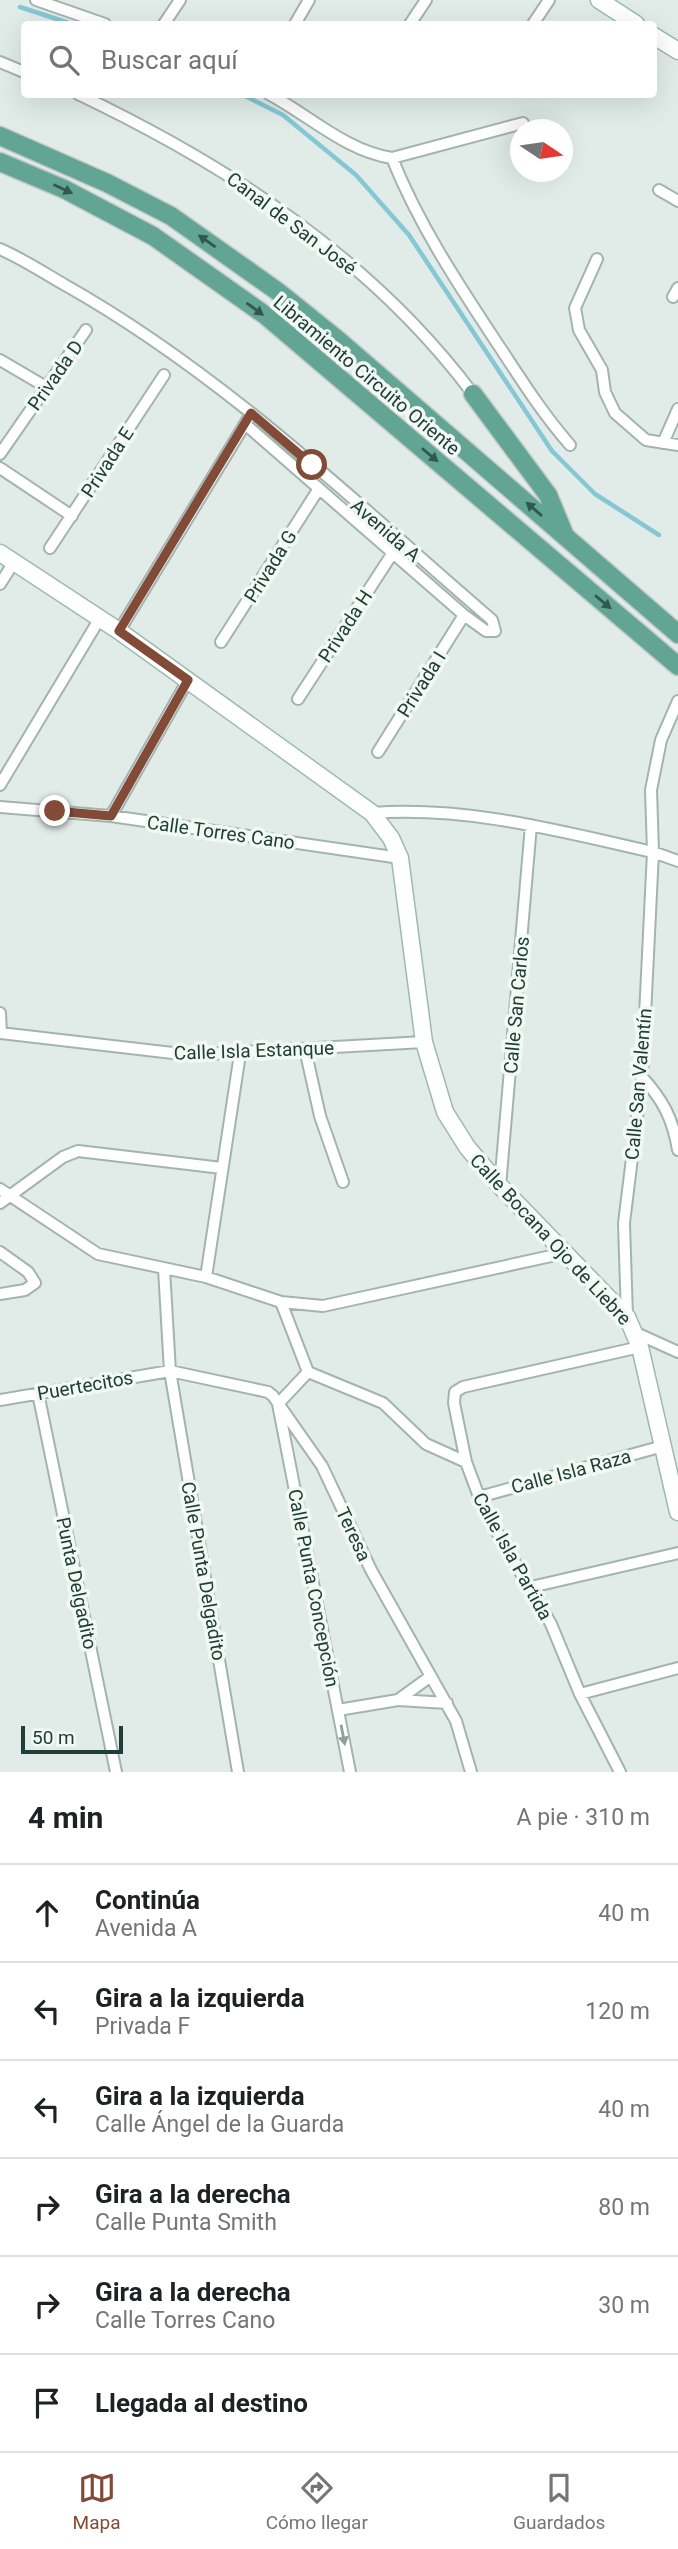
<!DOCTYPE html>
<html lang="es">
<meta charset="utf-8">
<style>
:root{--surface:#fff;--page:#f2f2f2;--text:#202124;--muted:#757577;--line:#e0e0e0;--accent:#824b38}
body{margin:0;font-family:Roboto,sans-serif;background:var(--page);color:var(--text)}
.compass{position:absolute;left:510px;top:119px;width:63px;height:63px;border-radius:50%;background:var(--surface);box-shadow:0 7px 28px #0002;rotate:103deg}
.scale{position:absolute;left:21px;bottom:18px;width:102px;box-sizing:border-box;padding-left:7px;border:4px solid #203e37;border-top:0;font-size:19px;line-height:24px;white-space:nowrap;color:#203e37;-webkit-text-stroke:5px #f2f9f5;paint-order:stroke}
.stop{position:absolute;width:21px;height:21px;margin:-16px;border:5px solid #824b38;border-radius:50%;background:#fff}
.stop.end{background:#824b38;border-color:#fff;box-shadow:0 2px 7px #0008}
.list{margin:0;padding:0;list-style:none}
h2{display:flex;justify-content:space-between;align-items:center;height:91px;margin:0;padding:0 28px;font-size:30px}
h2 small{font-size:23px;font-weight:400;color:var(--muted)}
.list li{display:grid;grid-template-columns:46px 1fr auto;gap:21px;align-items:center;box-sizing:border-box;height:98px;padding:0 28px;border-top:2px solid var(--line)}
.list b{display:block;font-size:26px;white-space:nowrap}
.list p{margin:0;font-size:23px;white-space:nowrap;color:var(--muted)}
.list em{font-size:23px;font-style:normal;color:var(--muted)}
.icon{flex:none;width:38px;height:38px;fill:none;stroke:currentColor;stroke-width:2;stroke-linecap:round;stroke-linejoin:round}
.map{position:relative;flex:none;width:678px;height:1772px;overflow:hidden}
.search{position:absolute;background:var(--surface);box-shadow:0 7px 28px #0002;left:21px;right:21px;top:21px;height:77px;display:flex;align-items:center;gap:18px;box-sizing:border-box;padding:0 24px;border-radius:7px;color:var(--muted);font-size:26px}
.sheet{height:679px;background:var(--surface)}
nav{display:flex;justify-content:space-around;align-items:center;box-sizing:border-box;height:98px;border-top:2px solid var(--line);background:var(--surface);font-size:19px;color:var(--muted)}
nav a{display:grid;justify-items:center;gap:4px}
nav .on{color:var(--accent)}
.map>svg:first-child{display:block}
</style>
<div class="map">
<svg width="678" height="1772" viewBox="0 0 678 1772">
<rect width="100%" height="100%" fill="#e1ece8"/>
<g fill="none" stroke-linecap="round" stroke-linejoin="round">
<path stroke="#85c7d5" stroke-width="4.5" d="M20 7 72 24
M241 94 283 115 356 175 409 235 552 451 595 494 659 535"/>
<g stroke="#a3b4af" stroke-width="14">
<path id="street" d="M36 0 105 24
M164 24 180 0
M295 24 309 0
M410 24 426 0
M533 24 549 0
M0 62 24 72
M78 94C229 166 372 259 473 394
M269 94C310 116 346 151 392 158 418 223 456 281 495 340 519 376 541 412 570 445
M392 158 523 123
M659 190 678 201
M0 249C23 259 44 273 65 285 223 374 356 503 492 620L495 631H486L464 615 245 424
M597 259 575 308 579 330 602 370 605 392 615 413 646 440 678 445
M673 297 678 288
M0 360 46 387
M663 443 678 409
M0 454 86 330
M0 468 72 516
M50 548 164 375
M0 584 14 562
M119 631 248 419
M221 642 318 490
M298 699 392 554
M378 752 464 615
M0 785 100 618
M0 807 111 816 400 858
M372 813C468 806 559 831 653 852L678 861
M111 816 188 680
M0 1013 1 1033
M0 1033 190 1055 424 1042
M305 1049 320 1116 343 1182
M642 1077C663 1100 673 1119 678 1150
M500 1186 531 825
M0 1189 98 1254 206 1277 281 1302 323 1306 565 1253
M0 1203 63 1157 78 1151 222 1168
M0 1252 28 1272 35 1283 25 1290 0 1294
M164 1269 170 1371 238 1772
M206 1277 240 1054
M281 1302 308 1372
M627 1317 624 1223 642 1077 653 852 651 790 661 740 678 701
M636 1333 678 1352
M308 1372 278 1404 350 1772
M308 1372 383 1403 426 1444 466 1462
M38 1393 116 1772
M0 1400 170 1371 268 1392 273 1396 322 1466 371 1570 456 1721 471 1772
M479 1497 663 1446
M531 1587 678 1553
M580 1694 678 1668
M398 1700 431 1676
M338 1710 398 1700 447 1703
M620 1772 580 1694 551 1624 484 1510 466 1462 454 1403 455 1392 463 1387 640 1347"/>
</g>
<g stroke="#9eb9b0" stroke-width="19">
<path id="secondary" d="M599 0 636 24
M654 36 678 51
M0 553 119 631 372 813 391 838 400 858 424 1042 445 1112 467 1147 500 1186 627 1317 640 1347 678 1512"/>
</g>
<g stroke="#c1c9c7" stroke-width="21">
<path id="primary" d="M0 136 107 183 171 216 277 291 338 340 678 634
M0 162 64 189 153 236 265 315 678 666
M473 394 548 495 565 536"/>
</g>
<use href="#street" stroke="#fff" stroke-width="10"/>
<use href="#secondary" stroke="#fff" stroke-width="16"/>
<use href="#primary" stroke="#63a595" stroke-width="18"/>
</g>
<defs><path id="oneway-solid" d="M-6-.8H1V-3.2L6.5 0L1 3.2V.8H-6Z" transform="scale(1.75)"/></defs>
<g fill="#31584e">
<use href="#oneway-solid" transform="translate(63 189) rotate(25)"/>
<use href="#oneway-solid" transform="translate(207 241) rotate(-145)"/>
<use href="#oneway-solid" transform="translate(255 309) rotate(36)"/>
<use href="#oneway-solid" transform="translate(430 455) rotate(40)"/>
<use href="#oneway-solid" transform="translate(534 509) rotate(-139)"/>
<use href="#oneway-solid" transform="translate(603 602) rotate(40)"/>
</g>
<use fill="#909e9b" href="#oneway-solid" transform="translate(343 1735) rotate(79)"/>
<g fill="none" stroke-linecap="round" stroke-linejoin="round">
<path stroke="#824b38" stroke-width="9" d="M55 811 111 816 188 680 119 631 251 413 312 465"/>
</g>
<g text-anchor="middle" stroke-width="7" stroke-linejoin="round" paint-order="stroke">
<g font-size="19" fill="#203e37" stroke="#f2f9f5">
<text transform="translate(292 223) rotate(37)" y="7">Canal de San José</text>
<text transform="translate(55 375) rotate(-55)" y="7">Privada D</text>
<text transform="translate(367 375) rotate(40)" y="7">Libramiento Circuito Oriente</text>
<text transform="translate(107 462) rotate(-57)" y="7">Privada E</text>
<text transform="translate(386 530) rotate(41)" y="7">Avenida A</text>
<text transform="translate(270 566) rotate(-58)" y="7">Privada G</text>
<text transform="translate(345 626) rotate(-57)" y="7">Privada H</text>
<text transform="translate(421 684) rotate(-58)" y="7">Privada I</text>
<text transform="translate(221 832) rotate(8)" y="7">Calle Torres Cano</text>
<text transform="translate(516 1005) rotate(-85)" y="7">Calle San Carlos</text>
<text transform="translate(254 1050) rotate(-2)" y="7">Calle Isla Estanque</text>
<text transform="translate(638 1084) rotate(-85)" y="7">Calle San Valentín</text>
<text transform="translate(551 1239) rotate(47)" y="7">Calle Bocana Ojo de Liebre</text>
<text transform="translate(85 1385) rotate(-10)" y="7">Puertecitos</text>
<text transform="translate(571 1471) rotate(-15)" y="7">Calle Isla Raza</text>
<text transform="translate(354 1534) rotate(65)" y="7">Teresa</text>
<text transform="translate(513 1556) rotate(61)" y="7">Calle Isla Partida</text>
<text transform="translate(204 1571) rotate(80)" y="7">Calle Punta Delgadito</text>
<text transform="translate(77 1583) rotate(78)" y="7">Punta Delgadito</text>
<text transform="translate(314 1588) rotate(79)" y="7">Calle Punta Concepción</text>
</g>
</g>
</svg>
<svg class="compass" viewBox="-18 -18 36 36"><path d="M0-13l5 13h-10z" fill="#e53935"/><path d="M0 13l5-13h-10z" fill="#757577"/></svg>
<div class="scale">50 m</div>
<div class="stop" style="left:312px;top:465px"></div>
<div class="stop end" style="left:55px;top:811px"></div>
<div class="search"><svg class="icon" aria-label="search" viewBox="0 0 24 24"><circle cx="10" cy="10" r="6"/><path d="M15 15l6 6"/></svg>Buscar aquí</div>
</div>
<section class="sheet">
<h2>4 min<small>A pie · 310 m</small></h2>
<ul class="list">
<li><svg class="icon" aria-label="ahead" viewBox="0 0 24 24"><path d="M12 20V5M6 11l6-6 6 6"/></svg><div><b>Continúa</b><p>Avenida A</p></div><em>40 m</em></li>
<li><svg class="icon" aria-label="left" viewBox="0 0 24 24"><path d="M17 20v-9H6M10 6l-5 5 5 5"/></svg><div><b>Gira a la izquierda</b><p>Privada F</p></div><em>120 m</em></li>
<li><svg class="icon" aria-label="left" viewBox="0 0 24 24"><path d="M17 20v-9H6M10 6l-5 5 5 5"/></svg><div><b>Gira a la izquierda</b><p>Calle Ángel de la Guarda</p></div><em>40 m</em></li>
<li><svg class="icon" aria-label="right" viewBox="0 0 24 24"><path d="M7 20v-9h11M14 6l5 5-5 5"/></svg><div><b>Gira a la derecha</b><p>Calle Punta Smith</p></div><em>80 m</em></li>
<li><svg class="icon" aria-label="right" viewBox="0 0 24 24"><path d="M7 20v-9h11M14 6l5 5-5 5"/></svg><div><b>Gira a la derecha</b><p>Calle Torres Cano</p></div><em>30 m</em></li>
<li><svg class="icon" aria-label="arrive" viewBox="0 0 24 24"><path d="M6 21V4h12l-3 4 3 4H6"/></svg><div><b>Llegada al destino</b></div></li>
</ul>
</section>
<nav>
<a class="on"><svg class="icon" aria-label="map" viewBox="0 0 24 24"><path d="M3 6l6-2 6 2 6-2v14l-6 2-6-2-6 2zM9 4v14M15 6v14"/></svg>Mapa</a>
<a><svg class="icon" aria-label="directions" viewBox="0 0 24 24"><path d="M12 3l9 9-9 9-9-9zM9 14v-3h6M13 9l2 2-2 2"/></svg>Cómo llegar</a>
<a><svg class="icon" aria-label="saved" viewBox="0 0 24 24"><path d="M7 4h10v16l-5-4-5 4z"/></svg>Guardados</a>
</nav>
